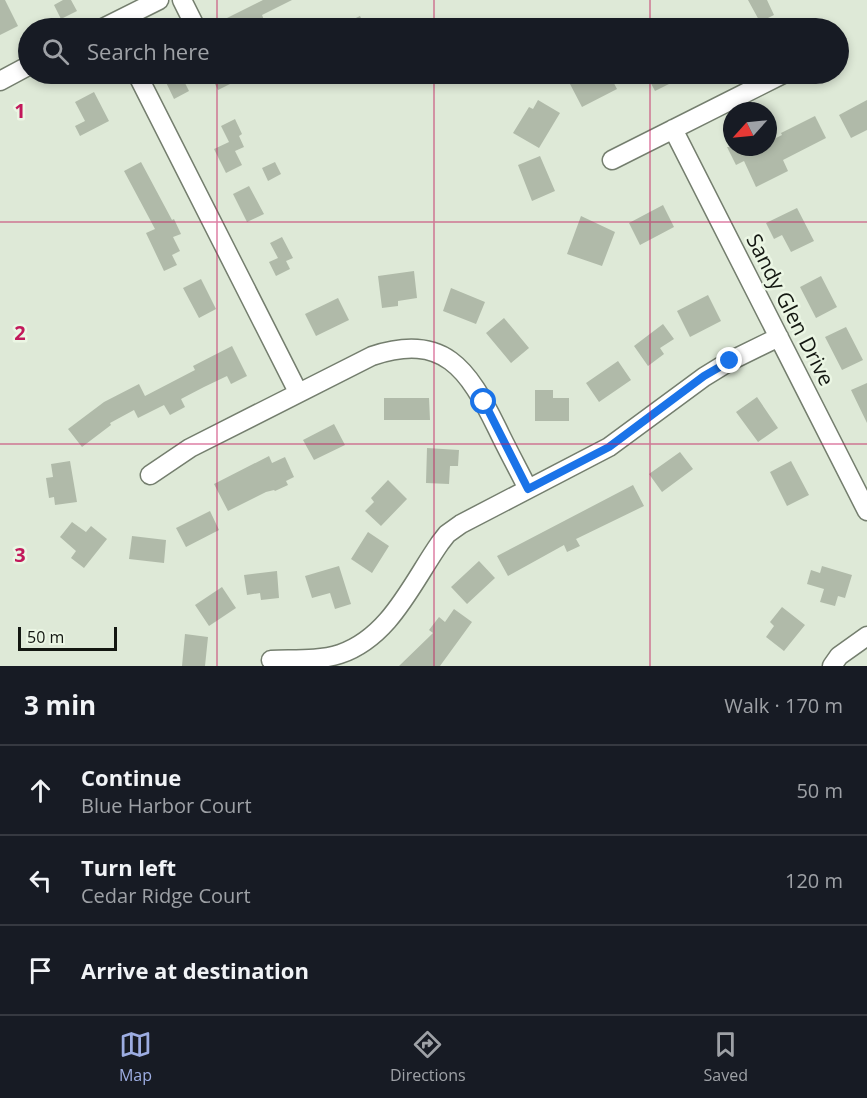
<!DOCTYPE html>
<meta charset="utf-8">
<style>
:root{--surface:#171b24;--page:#20242c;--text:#f1f3f6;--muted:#9ea1a6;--line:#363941;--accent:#9dade2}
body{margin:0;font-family:"Open Sans",sans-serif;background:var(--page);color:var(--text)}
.compass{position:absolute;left:723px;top:102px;width:54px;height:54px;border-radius:50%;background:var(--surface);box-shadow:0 3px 9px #0003;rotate:243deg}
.scale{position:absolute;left:18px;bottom:15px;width:99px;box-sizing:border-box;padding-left:6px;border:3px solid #131711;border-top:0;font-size:16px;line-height:21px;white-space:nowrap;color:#131711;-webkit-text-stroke:4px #ebf6e4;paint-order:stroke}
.stop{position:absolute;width:18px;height:18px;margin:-14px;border:4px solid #1a73e8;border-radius:50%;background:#fff}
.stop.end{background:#1a73e8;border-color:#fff;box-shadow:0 2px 6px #0008}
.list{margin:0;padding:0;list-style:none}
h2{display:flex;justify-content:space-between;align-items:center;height:78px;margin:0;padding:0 24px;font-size:26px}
h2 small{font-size:20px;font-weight:400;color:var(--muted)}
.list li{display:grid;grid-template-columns:39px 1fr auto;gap:18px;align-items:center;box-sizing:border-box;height:90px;padding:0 24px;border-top:2px solid var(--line)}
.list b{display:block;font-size:22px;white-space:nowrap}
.list p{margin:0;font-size:20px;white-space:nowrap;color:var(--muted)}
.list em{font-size:20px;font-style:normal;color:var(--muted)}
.icon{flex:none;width:33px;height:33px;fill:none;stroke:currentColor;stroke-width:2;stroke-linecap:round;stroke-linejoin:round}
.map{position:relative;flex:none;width:867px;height:666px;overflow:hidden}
.search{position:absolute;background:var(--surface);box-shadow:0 3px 9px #0003;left:18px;right:18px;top:18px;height:66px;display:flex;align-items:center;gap:15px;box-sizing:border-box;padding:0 21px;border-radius:33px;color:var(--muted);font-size:22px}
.sheet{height:348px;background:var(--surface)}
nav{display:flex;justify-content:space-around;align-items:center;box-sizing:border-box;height:84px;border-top:2px solid var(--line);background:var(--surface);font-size:16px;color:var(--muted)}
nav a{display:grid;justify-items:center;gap:3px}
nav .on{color:var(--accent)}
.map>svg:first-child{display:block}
</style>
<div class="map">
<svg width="867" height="666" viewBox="0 0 867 666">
<rect width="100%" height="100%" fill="#dee9d7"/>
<path fill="#b0baa9" d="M0 0H5L18 26 0 35Z
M63 0H71L77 11 61 19 54 5Z
M263 0H292L262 15 264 20 247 28H207Z
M748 0H767L774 15 760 22Z
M360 16 366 28H335Z
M162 74H203L185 83 189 91 174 99Z
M210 74H227L232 83 218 90Z
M592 74H609L617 89 582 107 570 84Z
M646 74H689L655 91Z
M94 92 109 121 80 136 75 126 85 121 75 102Z
M538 100 560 113 539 148 513 133 529 107 533 109Z
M867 100V130L851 138 839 115Z
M815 116 826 138 783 160 788 171 756 187 744 161 736 165 727 147H746L749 152 758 147H768V142L782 135 781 133Z
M235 119 242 134 239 136 244 147 235 151 242 165 226 173 214 149 229 142 221 126Z
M540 156 555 191 532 201 518 165Z
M141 162 172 220 174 219 181 234 173 237 180 251 172 255 177 265 164 271 146 233 155 229 124 171Z
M275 162 281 174 268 181 262 168Z
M249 186 264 214 247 222 233 194Z
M663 205 674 227 640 245 629 223Z
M797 208 814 241 791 252 782 235 774 239 766 223Z
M581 216 615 232 602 266 567 254Z
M282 237 293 258 286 261 290 269 276 276 269 262 278 258 270 243Z
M414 271 417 298 398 301V306L382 308 378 276Z
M821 276 837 307 816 318 800 287Z
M201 279 216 309 199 318 183 288Z
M451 288 485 302 476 324 443 311Z
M708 295 721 321 690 337 677 311Z
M338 298 349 320 316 336 305 314Z
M504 318 529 348 511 363 486 333Z
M663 324 674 339 660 348 664 354 648 366 634 346Z
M846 327 863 360 842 370 825 337Z
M232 346 247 376 231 384 227 376 204 387 181 399 185 407 170 415 164 405 138 418 134 410 110 423 111 425 82 447 68 429 104 402 139 384 145 396 195 370 193 366Z
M618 361 631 380 599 402 586 383Z
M867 383V423L851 390Z
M535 390H553V398H569V421H535Z
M757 397 778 428 758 442 736 412Z
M384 398H429L430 420H384Z
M334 424 345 445 314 460 303 440Z
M427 448 459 450 458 466H450L449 484 426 483Z
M680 452 693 469 662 492 649 474Z
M269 456 272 463 285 457 294 477 286 481 288 485 275 491 274 490 266 492 228 511 214 484Z
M70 461 77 502 55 505 54 497 49 498 46 478 53 477 51 464Z
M791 461 809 495 787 506 770 472Z
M388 480 407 499 381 526 365 511 374 502 371 498Z
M633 485 644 506 576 539 580 546 567 552 564 545 508 576 497 556Z
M210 511 219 530 186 547 176 528Z
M72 522 86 532 91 526 107 539 84 568 71 558 76 551 60 537Z
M368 532 389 546 372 573 351 559Z
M132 536 166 540 164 563 129 559Z
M479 561 495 578 467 604 451 587Z
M339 566 351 604 335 609 330 593 312 598 305 576Z
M822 566 852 575 845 598 838 596 835 606 820 602 824 589 807 584 811 570 820 573Z
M277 571 279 598 261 600 260 593 247 595 244 575Z
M222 587 236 608 209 626 195 605Z
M782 607 805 625 784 651 766 637 774 626 770 622Z
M454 609 472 622 440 666H399L433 633 429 630 439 617 445 622Z
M185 634 208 637 205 666H182Z"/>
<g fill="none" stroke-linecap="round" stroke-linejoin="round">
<g stroke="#747e6e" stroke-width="21">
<path id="minor" d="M182 0 196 28
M103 28 159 0
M137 74 298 392
M0 81 28 66
M673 129 867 511
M612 160 783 74
M150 475 190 448 372 356C444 332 468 369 497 428 507 449 518 469 528 489
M271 660C293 659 318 661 340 654 390 637 412 583 440 543L447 534 461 524 609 447 704 377 730 361 779 337
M832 666 839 656 867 636"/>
</g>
<use href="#minor" stroke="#fff" stroke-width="18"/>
</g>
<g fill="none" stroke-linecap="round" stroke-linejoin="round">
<path stroke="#1a73e8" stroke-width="8" d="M484 402 528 489 609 447 704 376 730 361"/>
</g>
<path fill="none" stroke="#c2185b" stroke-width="1.5" stroke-opacity="0.55" d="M217 0V28M434 0V28M650 0V28M217 74V666M434 74V666M650 74V666M0 222H867M0 444H867"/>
<g text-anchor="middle" stroke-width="5" stroke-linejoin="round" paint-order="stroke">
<g font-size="21" fill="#131711" stroke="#ebf6e4">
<text transform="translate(790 310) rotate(63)" y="7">Sandy Glen Drive</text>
</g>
</g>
<g font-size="20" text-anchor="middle" font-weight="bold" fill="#c2185b" stroke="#ebf6e4" stroke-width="5" stroke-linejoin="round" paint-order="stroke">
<text x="20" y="118">1</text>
<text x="20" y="340">2</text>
<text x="20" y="562">3</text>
</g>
</svg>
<svg class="compass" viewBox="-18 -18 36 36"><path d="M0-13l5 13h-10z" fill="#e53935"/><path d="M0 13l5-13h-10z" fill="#9ea1a6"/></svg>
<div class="scale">50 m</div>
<div class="stop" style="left:484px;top:402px"></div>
<div class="stop end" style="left:730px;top:361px"></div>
<div class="search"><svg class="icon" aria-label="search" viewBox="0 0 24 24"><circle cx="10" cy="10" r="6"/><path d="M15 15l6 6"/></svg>Search here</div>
</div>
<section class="sheet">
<h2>3 min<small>Walk · 170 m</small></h2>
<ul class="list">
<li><svg class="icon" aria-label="ahead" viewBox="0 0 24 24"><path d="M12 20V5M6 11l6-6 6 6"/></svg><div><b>Continue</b><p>Blue Harbor Court</p></div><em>50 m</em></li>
<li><svg class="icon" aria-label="left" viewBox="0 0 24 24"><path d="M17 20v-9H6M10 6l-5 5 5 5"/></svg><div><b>Turn left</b><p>Cedar Ridge Court</p></div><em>120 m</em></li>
<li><svg class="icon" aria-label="arrive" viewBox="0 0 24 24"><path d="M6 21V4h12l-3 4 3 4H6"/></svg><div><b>Arrive at destination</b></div></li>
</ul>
</section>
<nav>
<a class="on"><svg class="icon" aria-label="map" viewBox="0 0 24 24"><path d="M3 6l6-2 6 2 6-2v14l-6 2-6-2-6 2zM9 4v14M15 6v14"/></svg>Map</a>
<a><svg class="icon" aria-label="directions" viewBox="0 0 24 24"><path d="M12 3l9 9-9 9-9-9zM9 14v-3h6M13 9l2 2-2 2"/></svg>Directions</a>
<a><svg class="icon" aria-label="saved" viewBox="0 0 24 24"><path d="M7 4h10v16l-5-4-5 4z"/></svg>Saved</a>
</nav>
